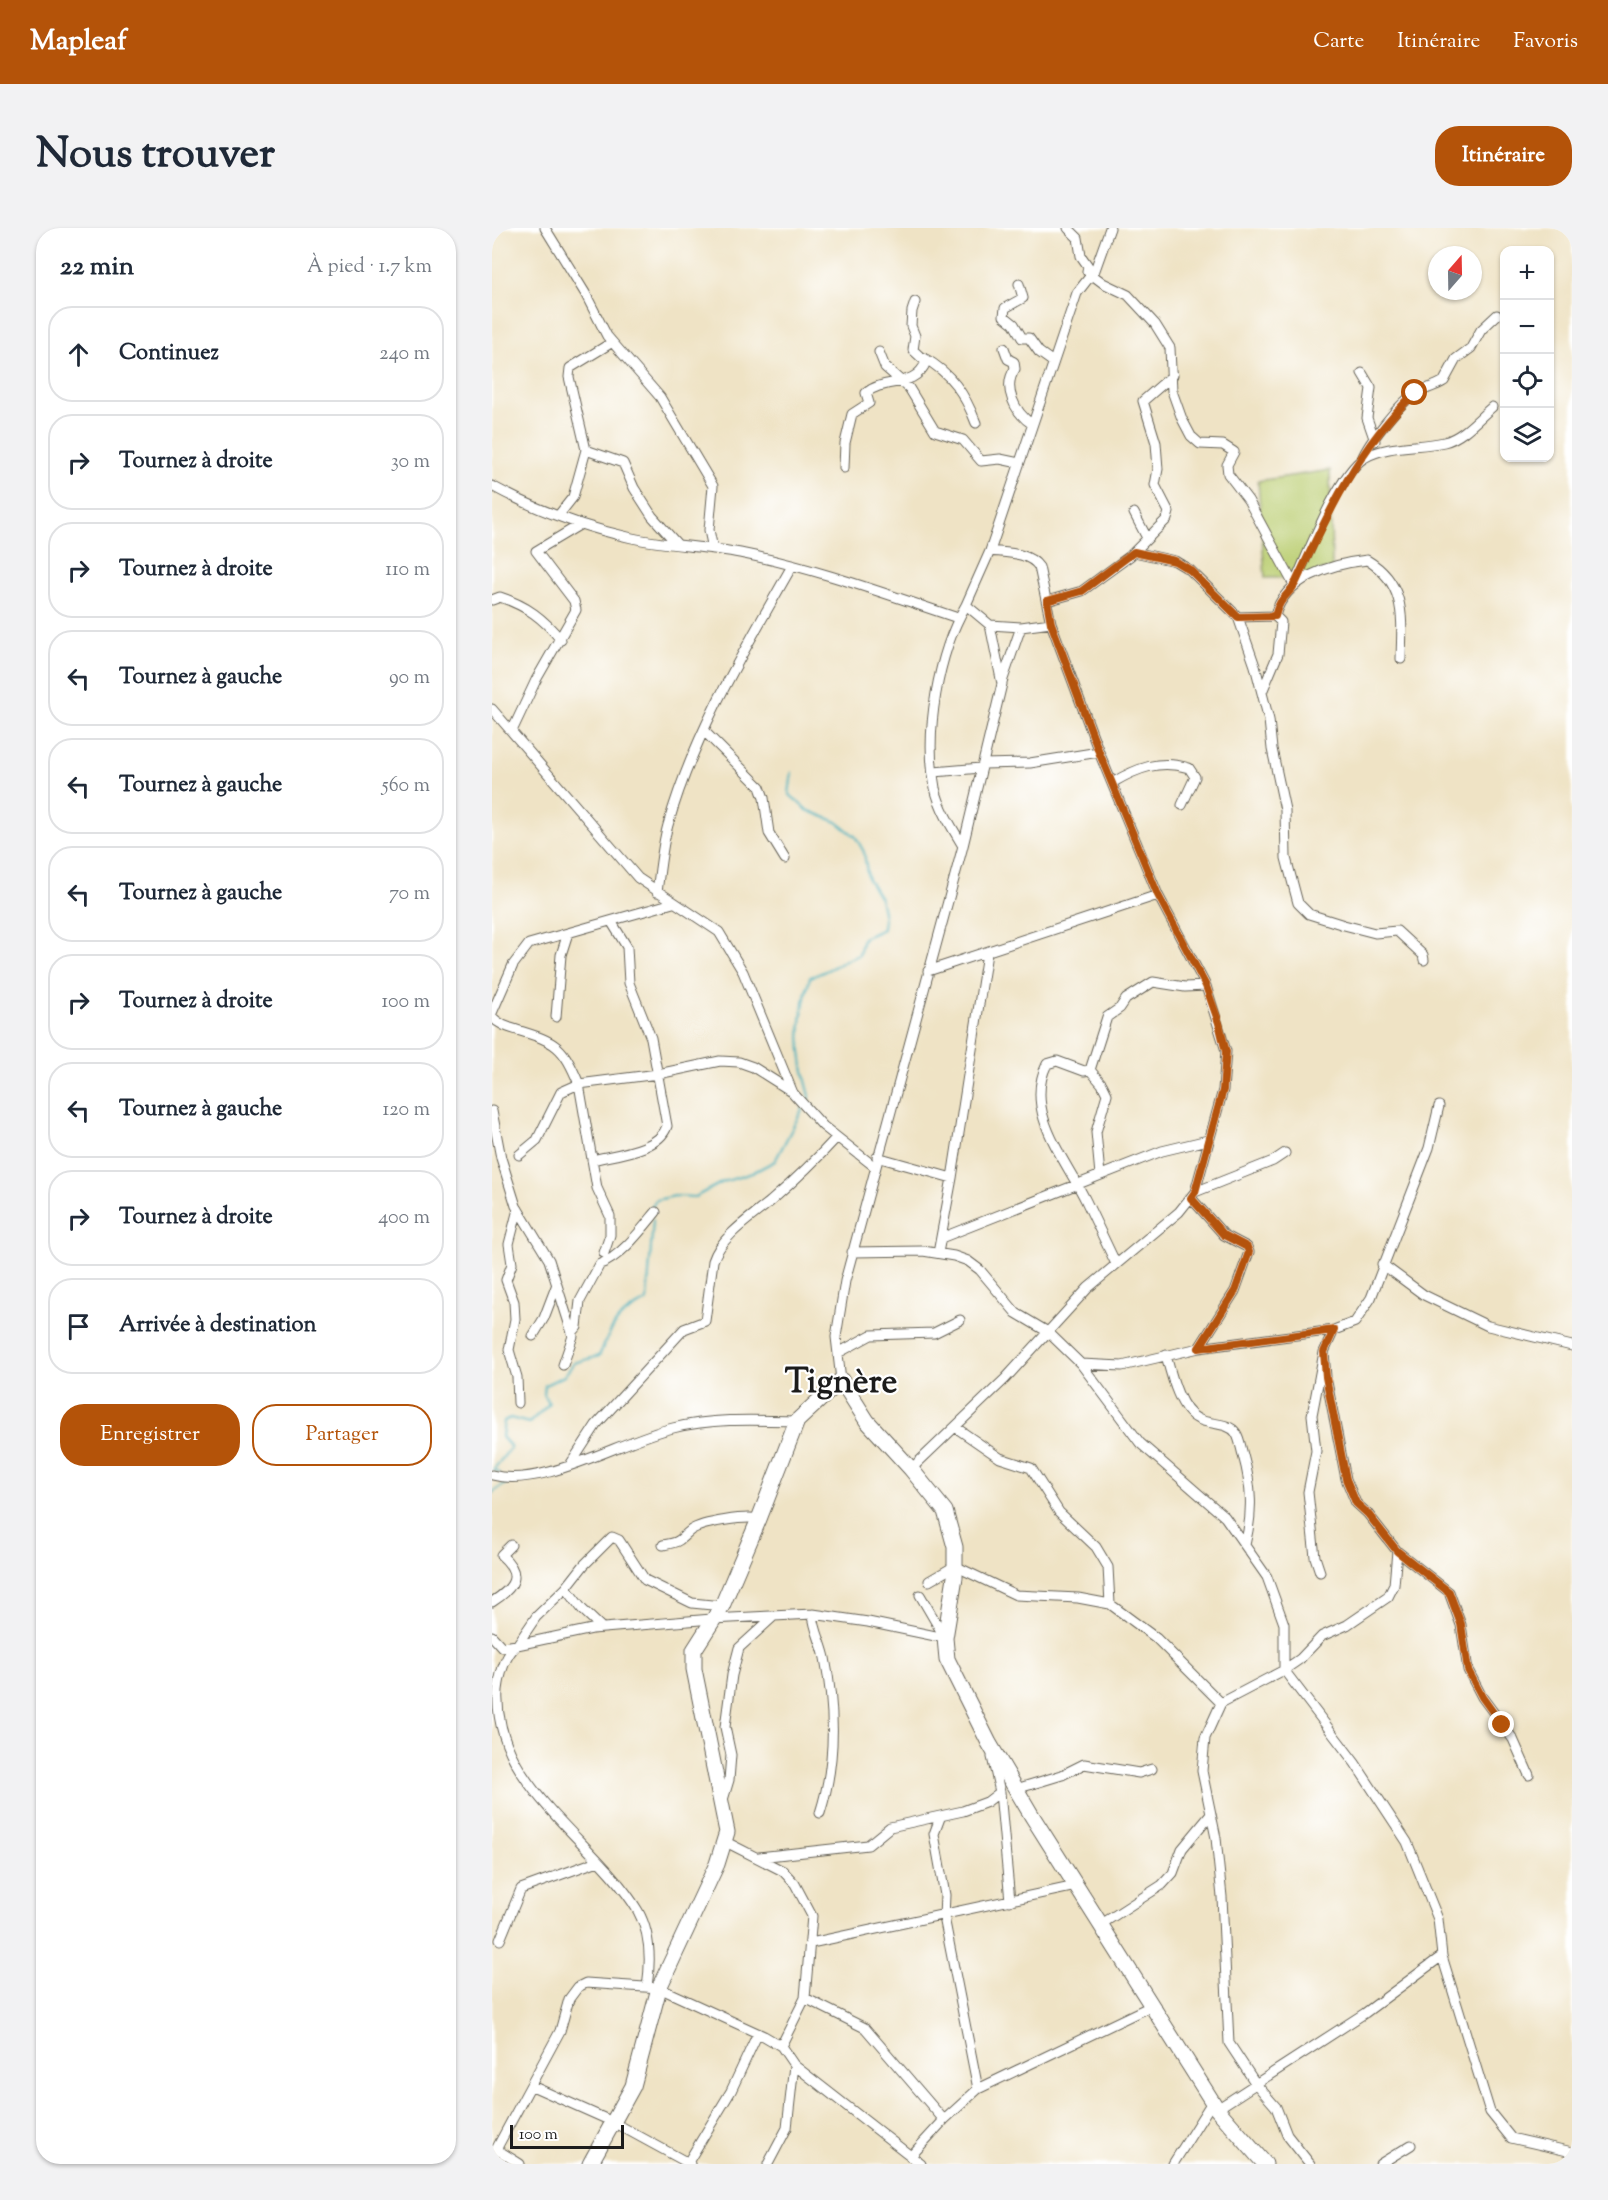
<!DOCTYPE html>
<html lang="fr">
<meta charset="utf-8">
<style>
:root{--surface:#fff;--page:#f2f2f3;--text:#1f2937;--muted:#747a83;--line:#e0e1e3;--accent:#b45309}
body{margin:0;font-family:"Sorts Mill Goudy",serif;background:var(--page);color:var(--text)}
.controls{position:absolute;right:18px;top:18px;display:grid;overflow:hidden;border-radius:12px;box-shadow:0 2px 4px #0004}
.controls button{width:54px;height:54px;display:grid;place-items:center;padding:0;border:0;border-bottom:2px solid var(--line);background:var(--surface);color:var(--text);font:30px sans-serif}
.compass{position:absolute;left:936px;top:18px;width:54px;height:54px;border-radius:50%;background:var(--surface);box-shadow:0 2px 4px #0004;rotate:20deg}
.scale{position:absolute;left:18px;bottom:15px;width:114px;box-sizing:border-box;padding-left:6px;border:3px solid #1c1c1c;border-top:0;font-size:16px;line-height:21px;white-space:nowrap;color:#1c1c1c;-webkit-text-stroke:4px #fff;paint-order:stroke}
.stop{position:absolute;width:18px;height:18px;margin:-14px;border:4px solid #b45309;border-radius:50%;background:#fff}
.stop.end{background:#b45309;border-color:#fff;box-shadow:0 2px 6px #0008}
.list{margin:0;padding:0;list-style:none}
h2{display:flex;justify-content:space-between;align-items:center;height:78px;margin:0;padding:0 24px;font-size:26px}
h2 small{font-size:20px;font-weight:400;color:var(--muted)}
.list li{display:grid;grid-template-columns:39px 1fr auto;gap:18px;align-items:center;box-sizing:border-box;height:96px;margin:0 12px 12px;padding:0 12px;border:2px solid var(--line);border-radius:24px}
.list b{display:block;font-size:22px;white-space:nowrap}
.list em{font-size:20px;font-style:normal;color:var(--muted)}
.actions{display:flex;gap:12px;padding:18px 24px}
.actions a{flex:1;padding:14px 0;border:2px solid var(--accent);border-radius:24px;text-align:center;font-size:21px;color:var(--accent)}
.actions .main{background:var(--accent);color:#fff}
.icon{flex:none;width:33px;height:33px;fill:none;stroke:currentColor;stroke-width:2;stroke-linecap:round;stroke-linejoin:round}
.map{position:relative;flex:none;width:1080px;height:1936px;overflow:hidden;border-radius:24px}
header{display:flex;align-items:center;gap:36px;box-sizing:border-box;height:84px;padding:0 30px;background:var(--accent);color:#fff}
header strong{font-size:28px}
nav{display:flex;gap:33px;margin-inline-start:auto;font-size:21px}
.intro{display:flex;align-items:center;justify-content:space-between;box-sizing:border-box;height:144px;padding:0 36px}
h1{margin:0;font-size:42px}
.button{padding:15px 27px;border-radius:24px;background:var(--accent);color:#fff;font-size:21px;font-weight:700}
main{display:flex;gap:36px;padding:0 36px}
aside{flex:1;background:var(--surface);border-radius:24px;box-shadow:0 2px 4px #0004}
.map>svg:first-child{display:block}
</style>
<header>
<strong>Mapleaf</strong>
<nav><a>Carte</a><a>Itinéraire</a><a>Favoris</a></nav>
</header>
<div class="intro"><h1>Nous trouver</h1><a class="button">Itinéraire</a></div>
<main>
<aside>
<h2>22 min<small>À pied · 1.7 km</small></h2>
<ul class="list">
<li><svg class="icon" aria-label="ahead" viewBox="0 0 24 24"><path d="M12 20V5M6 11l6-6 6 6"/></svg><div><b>Continuez</b></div><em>240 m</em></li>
<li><svg class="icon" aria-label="right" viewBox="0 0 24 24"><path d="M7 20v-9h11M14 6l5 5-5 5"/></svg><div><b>Tournez à droite</b></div><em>30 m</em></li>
<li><svg class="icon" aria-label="right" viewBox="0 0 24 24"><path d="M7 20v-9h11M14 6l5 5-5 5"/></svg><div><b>Tournez à droite</b></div><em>110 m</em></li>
<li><svg class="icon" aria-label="left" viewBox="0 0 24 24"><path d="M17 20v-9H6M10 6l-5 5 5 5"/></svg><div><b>Tournez à gauche</b></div><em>90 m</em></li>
<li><svg class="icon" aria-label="left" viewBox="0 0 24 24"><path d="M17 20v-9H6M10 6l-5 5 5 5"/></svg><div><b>Tournez à gauche</b></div><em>560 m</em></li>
<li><svg class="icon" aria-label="left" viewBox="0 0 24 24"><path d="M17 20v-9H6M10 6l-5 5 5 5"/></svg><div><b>Tournez à gauche</b></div><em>70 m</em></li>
<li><svg class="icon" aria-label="right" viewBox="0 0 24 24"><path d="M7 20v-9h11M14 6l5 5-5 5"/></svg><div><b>Tournez à droite</b></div><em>100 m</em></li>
<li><svg class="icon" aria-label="left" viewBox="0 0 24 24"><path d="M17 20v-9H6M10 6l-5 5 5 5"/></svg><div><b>Tournez à gauche</b></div><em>120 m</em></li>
<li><svg class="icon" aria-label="right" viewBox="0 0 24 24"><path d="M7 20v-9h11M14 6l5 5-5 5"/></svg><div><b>Tournez à droite</b></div><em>400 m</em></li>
<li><svg class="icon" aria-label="arrive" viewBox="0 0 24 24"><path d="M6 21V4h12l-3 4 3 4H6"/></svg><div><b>Arrivée à destination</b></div></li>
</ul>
<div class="actions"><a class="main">Enregistrer</a><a>Partager</a></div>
</aside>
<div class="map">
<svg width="1080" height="1936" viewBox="0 0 1080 1936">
<rect width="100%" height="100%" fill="#fff"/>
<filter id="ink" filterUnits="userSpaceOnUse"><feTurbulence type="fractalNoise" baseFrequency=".0167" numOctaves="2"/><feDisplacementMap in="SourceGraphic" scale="12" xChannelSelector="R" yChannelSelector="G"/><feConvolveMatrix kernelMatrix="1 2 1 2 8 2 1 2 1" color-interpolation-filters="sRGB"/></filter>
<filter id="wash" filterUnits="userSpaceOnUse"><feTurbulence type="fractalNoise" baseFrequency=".008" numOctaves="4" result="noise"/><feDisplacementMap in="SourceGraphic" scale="24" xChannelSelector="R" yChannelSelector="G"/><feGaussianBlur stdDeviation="1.35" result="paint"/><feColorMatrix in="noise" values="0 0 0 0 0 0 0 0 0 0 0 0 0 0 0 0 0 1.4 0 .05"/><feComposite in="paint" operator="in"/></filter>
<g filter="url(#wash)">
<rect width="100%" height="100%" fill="#efe3c5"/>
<path fill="#bacd70" stroke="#6b7446" stroke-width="1.5" d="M838 242 840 341 826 343V349L773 350 766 253Z"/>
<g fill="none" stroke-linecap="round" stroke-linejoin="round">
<path stroke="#41afbd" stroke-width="2" d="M300 544 297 566 315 582 345 594 363 608 372 624 376 651 388 670 392 689 391 701 371 710 367 727C349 733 336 744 318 749 305 795 305 823 318 868L314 875
M159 987 158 982 164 972 183 968 203 969 231 954 260 945 283 933 311 880
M8 1245 2 1241 19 1219 10 1209 12 1193 18 1190 37 1195 57 1176 52 1166 53 1157 72 1148 82 1135 107 1128C121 1097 123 1088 155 1073L161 992
M0 1265 19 1252"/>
</g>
</g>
<g filter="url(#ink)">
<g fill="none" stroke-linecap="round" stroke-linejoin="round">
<g stroke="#666257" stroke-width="11">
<path id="street" d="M53 0 93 65 115 108 168 169 221 258 217 302 221 321
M576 0 586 10 589 28 596 38 595 43 611 55 636 67 663 96 678 120 680 163 690 191 699 208 708 216 731 217 742 224 735 237 736 246 756 272 802 357
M527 56 531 70 513 80 512 88 522 96 530 110H537L547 124 561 134
M512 120 516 131 522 134 523 141C510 159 523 185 540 196
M387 124 393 139 417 160 443 203 471 212 489 233 508 231 527 235
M432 130C459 145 473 166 484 195
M870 145 879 160 875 190 883 213
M94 222 131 235 142 260 160 288 185 316
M870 231C877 214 906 177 922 166 931 161 943 159 952 153L964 131 979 120 989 102 1005 87
M352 240 353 215 360 186 377 175 374 165C393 149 423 161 434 134L421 122 423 108 419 98 420 83 423 74
M0 258C44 282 91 299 140 310 176 318 213 318 248 325 323 340 394 366 466 390
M642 285 655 310
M66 288 81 269 94 222 77 149 78 140 119 115
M642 324 683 333 698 342 746 389 783 388 789 394 786 426 770 464
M802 357C815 328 846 246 872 230 896 216 926 220 952 214 970 210 986 191 1000 179
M0 372 8 369C35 378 51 390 69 412
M555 373 590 363 638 328 675 291 677 284 663 257 666 241 664 215 651 173 681 147
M783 388C792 350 839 336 875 332 915 356 910 391 909 431
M746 389 763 438 777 492 780 521 793 582 794 630 806 675 817 686 852 697 883 705 905 703 931 727 932 732
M498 397 529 399 559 395
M510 454 529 399
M0 481 146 650 227 704 251 744 301 865 331 898 383 939
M20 503 44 452 84 382 82 373 44 323 89 296
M212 503 268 559 272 570 277 605 293 631
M491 536 538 535 607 524
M442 544 489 540
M620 555C645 540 668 531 697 540L703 549 690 577
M471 618C460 600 448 581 443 560 432 505 446 425 474 377
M165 664C168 642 170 618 176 597 202 505 253 421 300 338
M436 743 666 667
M0 785 21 737 37 716 181 675
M0 789C8 797 15 799 25 802 65 814 71 818 87 856L166 846 228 833 247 834 261 839 299 863
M64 789 69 727 76 705
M598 842 610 856 615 866 604 904 608 947
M0 883 9 930 24 978 57 1032 76 1092 81 1108 71 1137
M27 927 45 912 69 864 87 856 105 960 118 988V1007L112 1025
M385 929 460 950
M100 932C123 926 167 923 175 898L159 810 137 755 135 719 119 693
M703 964 781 933 793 925
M699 970 732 1007 755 1019 757 1024 743 1063 707 1120
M26 981 17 1016 20 1036 14 1052 22 1074 23 1091 17 1122 25 1149 26 1175
M449 1010 670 923 716 912
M360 1024 431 1023 462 1028 476 1033 488 1042 524 1085 556 1104 589 1136 648 1215 733 1289 775 1349 792 1396V1442L863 1535 915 1614 946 1691 950 1728 998 1884 1019 1910 1080 1924
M446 1025 460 950 495 725
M624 1036C614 1015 604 994 594 973 574 931 531 884 555 836L565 833 592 843 598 842 615 789 628 780 634 771 661 754 693 759 714 758
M890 1036 932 1067 996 1098 1080 1118
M80 1105 85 1099 88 1073 108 1036C128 1030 150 1001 164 984
M41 1108 52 1090 65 1056
M346 1125 379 1107 442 1105 468 1092
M674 1127C679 1146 687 1182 706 1191 717 1197 737 1194 744 1205 748 1211 749 1221 751 1227 760 1259 761 1285 753 1317
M589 1136 630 1138 707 1120 842 1102 863 1094 879 1070 937 920 947 878
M349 1152 344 1109 353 1053 471 618 510 456 498 397 474 377 498 323 585 65 603 42 618 0
M463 1199 508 1230 539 1240 567 1284 604 1319 616 1339 618 1376
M78 1237 104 1197 192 1101 213 1093 221 1033C229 1008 260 989 279 973 302 953 324 932 345 909
M419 1241 513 1151 596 1060 687 984 703 964 731 862 734 823 714 758 666 667 607 524 559 395 547 339C537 324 514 325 498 323
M0 1247C52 1261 129 1212 181 1200 222 1190 262 1192 305 1193
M171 1317C191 1313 185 1313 199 1302 211 1294 254 1288 267 1291
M905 1323 957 1364 969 1397 976 1442 990 1469 1021 1511 1037 1547
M828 1344 823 1329 816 1264 824 1223 820 1187 832 1124 842 1102
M437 1353 463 1338 524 1367 586 1370 618 1376 664 1410 729 1475
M0 1374C22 1360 32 1347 9 1327L19 1317
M321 1386C322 1402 330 1415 333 1430 343 1481 344 1535 328 1585
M110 1400 90 1381 74 1360 92 1337 120 1309 127 1312 153 1352 200 1375 230 1378
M0 1408 10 1419 25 1417 44 1389 74 1360
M500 1529 508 1564 518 1673
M524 1561 570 1547 592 1536 647 1545 660 1541
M231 1572 237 1552 239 1527 233 1499 240 1447 247 1420 281 1389
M448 1590 442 1606 453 1667 452 1689 486 1861
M232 1613 291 1643 303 1656 320 1688 313 1770 289 1818
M267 1629 376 1617 398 1599 471 1583 495 1574 508 1564
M608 1697 670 1657 681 1645 690 1621 719 1586
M8 1712 29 1661 106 1633
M319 1715 584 1658
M155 1759C159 1733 159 1706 146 1683 104 1612 0 1557 6 1462 8 1446 12 1428 25 1417L100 1401 220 1391 321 1386 376 1394 453 1410 428 1367
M313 1770 373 1800 452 1892
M40 1858 121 1894 198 1936
M725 1881 873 1785 950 1728
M4 1921 28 1936
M0 1929 68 1803 77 1771 86 1759 94 1755 167 1760 272 1808 289 1818 302 1837 429 1936
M418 1929 452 1892 486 1861 659 1778
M195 1936 239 1863 266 1805
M276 1936 295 1900 302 1837
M681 1936 720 1874
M818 1936 795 1907 784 1879 764 1856 737 1815 730 1669 724 1610 710 1543 713 1510 729 1475 792 1442 808 1431 830 1408 855 1397 896 1369 902 1357 905 1323 876 1286 864 1275 854 1251 834 1149 832 1124
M888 1936 919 1917"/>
</g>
<g stroke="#666257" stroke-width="17">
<path id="primary" d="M98 1936 141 1858 167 1760 225 1636 235 1604 202 1441V1422L230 1378 267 1291 305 1193 349 1152 375 1193 419 1241 453 1283 463 1319V1349L453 1410 455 1431 497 1515 540 1588 725 1881 773 1936"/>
</g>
<use href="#street" stroke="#fff" stroke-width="9"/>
<use href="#primary" stroke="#fff" stroke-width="15"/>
</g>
</g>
<g fill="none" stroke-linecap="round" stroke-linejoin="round" filter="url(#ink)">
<path stroke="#b45309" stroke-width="8" d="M923 165C867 218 836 285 804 354 796 369 788 368 783 388L746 389 698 342 683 333 642 324 590 363 555 373 559 395 607 524 666 667 714 758 727 795 734 824 731 862 703 964 699 970 732 1007 755 1019 757 1024 743 1063 707 1120 842 1102 832 1124 834 1149 854 1251 864 1275 876 1286 905 1323 957 1364 969 1396 976 1442 990 1469 1010 1497"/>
</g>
<g text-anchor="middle" stroke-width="4.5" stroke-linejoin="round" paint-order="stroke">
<g font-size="34" font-weight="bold" fill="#1c1c1c" stroke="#fff">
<text x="349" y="1164">Tignère</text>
</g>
</g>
</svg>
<div class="controls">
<button>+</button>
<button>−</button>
<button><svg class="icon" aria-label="locate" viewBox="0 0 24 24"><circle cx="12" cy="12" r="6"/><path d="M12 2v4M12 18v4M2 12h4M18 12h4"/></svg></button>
<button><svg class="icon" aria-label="layers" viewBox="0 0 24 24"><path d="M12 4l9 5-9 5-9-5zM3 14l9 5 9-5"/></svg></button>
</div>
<svg class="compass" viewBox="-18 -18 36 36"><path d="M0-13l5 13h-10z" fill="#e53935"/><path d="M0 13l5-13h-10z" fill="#747a83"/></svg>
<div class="scale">100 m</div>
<div class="stop" style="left:923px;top:165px"></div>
<div class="stop end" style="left:1010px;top:1497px"></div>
</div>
</main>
